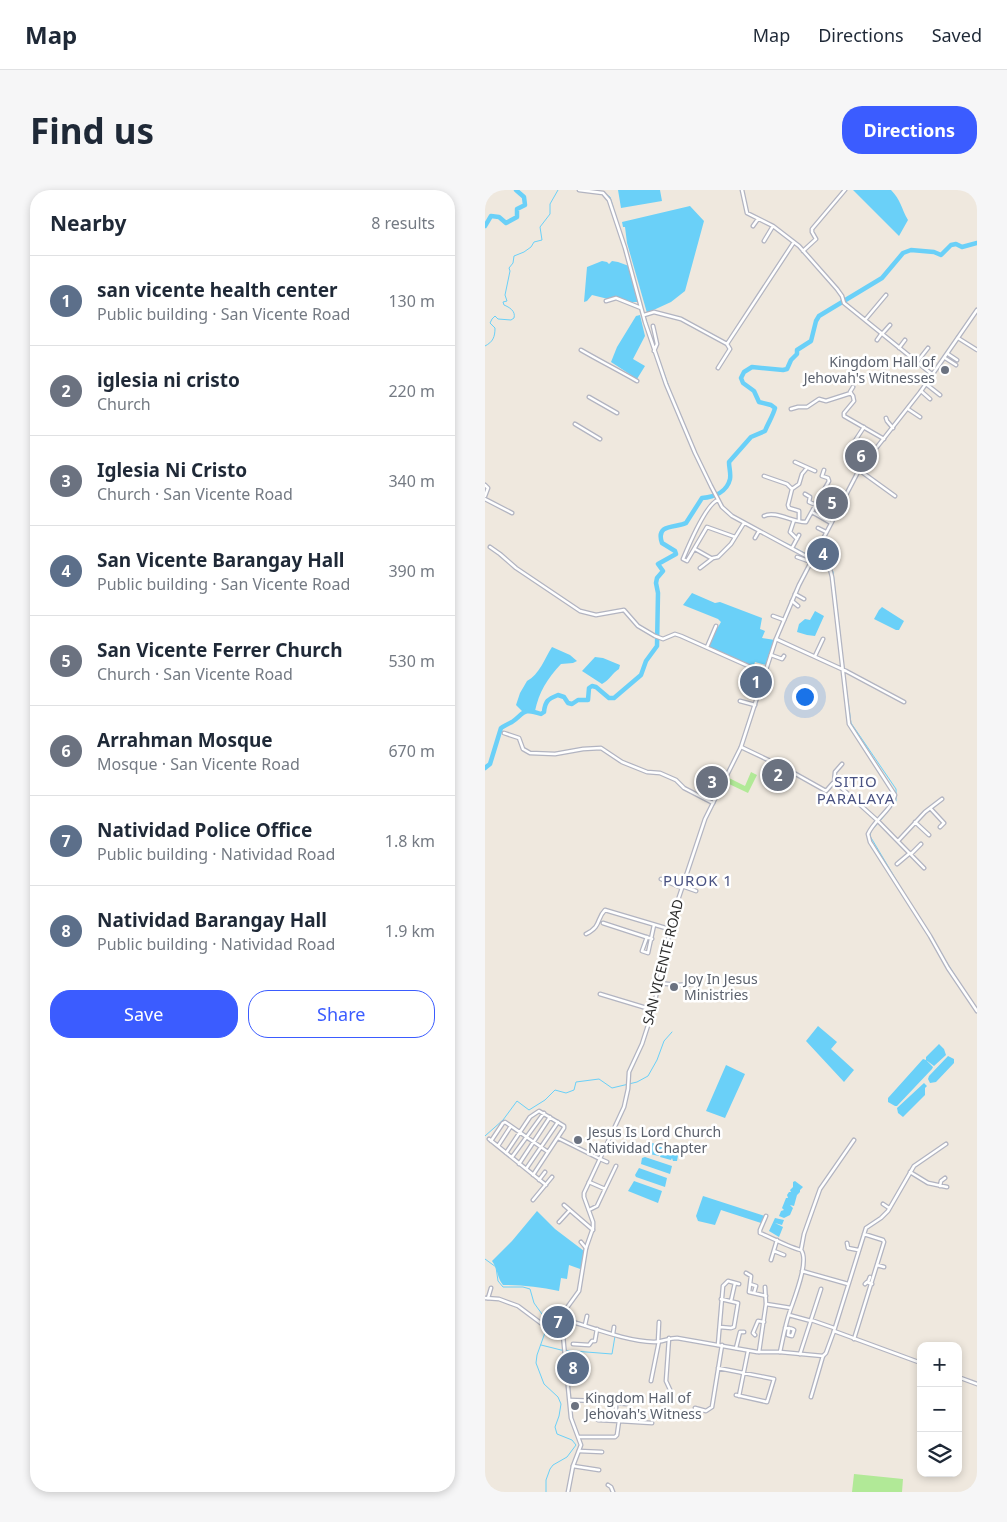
<!DOCTYPE html>
<meta charset="utf-8">
<style>
:root{--surface:#fff;--page:#f6f6f7;--text:#1f2937;--muted:#747a83;--line:#e0e1e3;--accent:#3b5cff}
body{margin:0;font-family:"Noto Sans",sans-serif;background:var(--page);color:var(--text)}
.controls{position:absolute;right:15px;bottom:15px;display:grid;overflow:hidden;border-radius:10px;box-shadow:0 2px 8px #0003}
.controls button{width:45px;height:45px;display:grid;place-items:center;padding:0;border:0;border-bottom:1px solid var(--line);background:var(--surface);color:var(--text);font:25px sans-serif}
.you{position:absolute;left:319px;top:506px;width:18px;height:18px;margin:-12px;border:4px solid #fff;border-radius:50%;background:#1a73e8;box-shadow:0 0 0 8px #1a73e833}
.badge{display:grid;place-items:center;width:32px;height:32px;border-radius:50%;background:var(--accent);color:#fff;font-size:16px;font-weight:700}
.pin{position:absolute;translate:-50% -50%;border:2px solid #fff;box-shadow:0 1px 5px #0006}
.list{margin:0;padding:0;list-style:none}
h2{display:flex;justify-content:space-between;align-items:center;height:65px;margin:0;padding:0 20px;font-size:21px}
h2 small{font-size:16px;font-weight:400;color:var(--muted)}
.list li{display:grid;grid-template-columns:32px 1fr auto;gap:15px;align-items:center;box-sizing:border-box;height:90px;padding:0 20px;border-top:1px solid var(--line)}
.list b{display:block;font-size:19px;white-space:nowrap}
.list p{margin:0;font-size:16px;white-space:nowrap;color:var(--muted)}
.list em{font-size:16px;font-style:normal;color:var(--muted)}
.actions{display:flex;gap:10px;padding:15px 20px}
.actions a{flex:1;padding:11px 0;border:1px solid var(--accent);border-radius:20px;text-align:center;font-size:18px;color:var(--accent)}
.actions .main{background:var(--accent);color:#fff}
.icon{flex:none;width:28px;height:28px;fill:none;stroke:currentColor;stroke-width:2;stroke-linecap:round;stroke-linejoin:round}
.map{position:relative;flex:none;width:492px;height:1302px;overflow:hidden;border-radius:20px}
header{display:flex;align-items:center;gap:30px;box-sizing:border-box;height:70px;padding:0 25px;background:var(--surface);border-bottom:1px solid var(--line)}
header strong{font-size:24px}
nav{display:flex;gap:28px;margin-inline-start:auto;font-size:18px}
.intro{display:flex;align-items:center;justify-content:space-between;box-sizing:border-box;height:120px;padding:0 30px}
h1{margin:0;font-size:35px}
.button{padding:12px 22px;border-radius:20px;background:var(--accent);color:#fff;font-size:18px;font-weight:700}
main{display:flex;gap:30px;padding:0 30px}
aside{flex:1;background:var(--surface);border-radius:20px;box-shadow:0 2px 8px #0003}
.map>svg:first-child{display:block}
</style>
<header>
<strong>Map</strong>
<nav><a>Map</a><a>Directions</a><a>Saved</a></nav>
</header>
<div class="intro"><h1>Find us</h1><a class="button">Directions</a></div>
<main>
<aside>
<h2>Nearby<small>8 results</small></h2>
<ul class="list">
<li><span class="badge" style="background:#5c6f8a">1</span><div><b>san vicente health center</b><p>Public building · San Vicente Road</p></div><em>130 m</em></li>
<li><span class="badge" style="background:#6b7280">2</span><div><b>iglesia ni cristo</b><p>Church</p></div><em>220 m</em></li>
<li><span class="badge" style="background:#6b7280">3</span><div><b>Iglesia Ni Cristo</b><p>Church · San Vicente Road</p></div><em>340 m</em></li>
<li><span class="badge" style="background:#5c6f8a">4</span><div><b>San Vicente Barangay Hall</b><p>Public building · San Vicente Road</p></div><em>390 m</em></li>
<li><span class="badge" style="background:#6b7280">5</span><div><b>San Vicente Ferrer Church</b><p>Church · San Vicente Road</p></div><em>530 m</em></li>
<li><span class="badge" style="background:#6b7280">6</span><div><b>Arrahman Mosque</b><p>Mosque · San Vicente Road</p></div><em>670 m</em></li>
<li><span class="badge" style="background:#5c6f8a">7</span><div><b>Natividad Police Office</b><p>Public building · Natividad Road</p></div><em>1.8 km</em></li>
<li><span class="badge" style="background:#5c6f8a">8</span><div><b>Natividad Barangay Hall</b><p>Public building · Natividad Road</p></div><em>1.9 km</em></li>
</ul>
<div class="actions"><a class="main">Save</a><a>Share</a></div>
</aside>
<div class="map">
<svg width="492" height="1302" viewBox="0 0 492 1302">
<rect width="100%" height="100%" fill="#efe8de"/>
<path fill="#b1e997" d="M266 582 272 585 263 603 242 593 244 588 260 596Z
M369 1284 418 1289 417 1302H367Z"/>
<path fill="#6ad0f8" d="M133 0H175L177 11 136 18Z
M368 0H406C416 10 416 18 423 30L414 46Z
M205 16 219 31 200 101 186 112 162 123 142 53 140 37H138L137 32Z
M117 71 122 72 124 74 127 71 133 72 144 76 153 112H145L132 107 123 109 107 105 102 111 99 112 102 77Z
M155 125 160 146 148 169 160 176 152 189 126 172 132 157 151 126Z
M207 403 230 413 235 412 277 428 275 439 280 441 277 448 290 450 281 475 270 472 268 478 223 457 231 438 233 437 236 432 233 429 198 415Z
M397 417 419 431 414 440H411L389 429 394 420Z
M330 421 339 426 330 446 322 445 312 442 314 434 320 429 325 430Z
M67 457 85 465 92 471 88 473 76 474C62 489 54 502 50 521H37L31 515 35 503 42 491C54 485 60 468 67 457Z
M110 467 118 468 135 475 134 479C127 483 125 490 117 494L97 481Z
M333 836 352 852 346 859 369 880 359 892 321 851Z
M454 854 459 859 461 865 449 876 441 870 448 877 447 879 412 916H410L403 912V908L438 869 441 870V867Z
M463 866 469 869V873L451 892 445 893 443 889 444 886Z
M241 875 260 884 240 928 221 921Z
M439 893 442 896 440 898V905L418 927 413 923 412 918Z
M165 952 177 957 174 966 160 963Z
M178 957 189 960 190 962 192 960H194L192 971H188L187 968 186 970 175 967Z
M160 967 187 976 185 984 156 974 157 968Z
M154 978 182 988 180 997 151 987 150 985Z
M149 991 177 1001 173 1013 143 1001Z
M310 991 318 997 315 1000V1002L312 1005 309 1016 305 1015 308 1018 305 1025 299 1028 294 1026 296 1021 299 1020 297 1018 301 1008H303L302 1005 304 1002H306L305 1000 308 997V992Z
M218 1006 280 1026 276 1033 236 1020 230 1035 213 1031 211 1026Z
M52 1021 70 1039 99 1061 98 1080 84 1075 82 1089 76 1088 74 1101C55 1097 37 1095 18 1095 12 1088 13 1079 7 1071L27 1051Z
M290 1028 299 1030 297 1035 290 1033 298 1037 294 1047 284 1041Z"/>
<g fill="none" stroke-linecap="round" stroke-linejoin="round">
<path stroke="#6ad0f8" stroke-width="1" d="M108 0 114 1
M118 2 125 7 136 43
M154 107 169 156
M0 156C8 152 10 147 10 138L5 133 7 129 10 126 13 129 26 130 29 128C31 121 24 117 19 115L18 112 22 111 20 105 25 81 24 78 28 73 29 66 39 62 46 57 49 52 57 50 55 37 65 24V14L73 0
M174 169 185 200
M225 291 231 303
M292 349 307 356
M310 358 327 367
M330 369 346 377 348 382 355 444
M358 471 359 479
M359 482 366 533 411 599V611L395 631
M393 633 386 641 385 646 416 698
M457 765 471 787
M0 946 18 930 32 911 44 920 60 910 70 900 81 903 89 900 91 892 114 889 127 898 152 892 163 886 172 870 179 851 187 842
M0 1069 11 1077 13 1091 18 1097H38L45 1099 49 1113 62 1131V1137L52 1165 51 1173 59 1194 73 1207 76 1214 74 1226 70 1237 72 1244 87 1250 91 1255 82 1267 68 1275 65 1279 61 1290V1302
M56 1155 76 1160 127 1164 130 1146"/>
<path stroke="#6ad0f8" stroke-width="4.5" d="M0 36 6 26 14 27 21 33 32 27V19L40 15 39 7 31 0
M0 578 5 574 16 538C19 536 23 534 27 532 39 524 37 517 56 524L59 522C60 511 63 509 73 505L79 507 83 513 87 514 93 510H103L104 498 107 496 111 497 124 508H129L156 485 161 471 172 456 173 403 171 393 172 388 178 381 173 374 191 364 190 361 177 353C170 333 192 338 201 333L217 308C229 307 242 302 245 289 246 283 244 278 244 272L266 247 280 241C283 233 288 226 290 218L286 215 274 212 269 201 258 193 256 188 259 182 267 177 298 180 302 179 306 170 312 164V160L326 151 331 131 334 126 397 88 418 63 426 60 449 62 456 65 466 55 471 54 477 57 492 53"/>
<g stroke="#b2b4c1" stroke-width="5">
<path id="minor" d="M94 0 118 3 124 10 140 58 160 132 181 194 210 263 226 296 237 317 247 326 345 379 347 387 364 534 410 605C407 620 389 630 383 644L385 652 445 746 463 778 492 821
M257 0 262 23 288 36 314 56 352 99 357 106 359 113 448 185
M268 36 273 29
M279 51 288 36
M318 61 331 49 327 42V39L360 0
M121 111 131 108 156 118
M159 125 169 122 196 129 242 154 309 52
M380 130 401 105
M168 136 172 154 169 161
M397 144 405 135
M473 148 492 160
M392 150 397 143
M414 158 420 150
M96 160C115 171 133 180 152 191
M463 164 472 170
M460 168 471 175
M432 172 443 158
M233 178 245 159 242 154
M441 194 455 205
M368 197 365 202 368 206 369 211 359 223V226L399 249
M436 201 445 209
M104 207 132 223
M306 219 313 217H322L334 209 341 211 366 203
M423 219 435 227
M401 228 402 231 408 238
M90 234 115 249
M364 260 379 237
M370 271 377 276
M310 272 330 281
M374 280 410 306
M279 286 302 294 307 299
M0 295 3 298 0 306
M320 304 325 307 324 312 331 315
M0 309 27 323
M233 310C221 314 203 357 198 369L202 371 222 337 250 347
M327 322 346 333
M279 326C290 320 309 333 321 332L344 291 343 288 337 286 339 280
M309 330 305 342 312 349
M314 331V321L304 318 303 315 307 299 314 294 317 284 322 278
M333 338 341 342
M270 348 274 341
M330 351 335 354
M5 357 15 364 31 378 95 421 111 425 139 420 153 436 170 446 178 449 190 444 196 446 279 483
M307 358 314 345
M210 359 226 368
M330 364 346 372
M312 367 326 372
M215 378 228 368 233 367 246 354 259 333
M310 404 319 409
M307 411 313 416
M288 426 299 430
M291 449 361 481 419 512
M222 457 231 436
M286 465 297 469 299 466
M330 466 338 449
M255 511 270 515
M19 543 34 548 38 559 45 563 70 564 98 559 116 558 137 572 162 582 175 583 191 590 199 598 228 613
M256 557 300 578 341 601 348 593H351L393 631 439 678
M349 593 350 582 357 574
M446 619 459 633 455 637
M430 632 444 645
M413 651 440 622 457 609
M426 664 436 654
M412 674 425 663
M176 689 197 698
M197 696 211 701
M118 733 167 749
M101 744C117 736 111 729 120 720L184 739
M162 747 157 761 163 763 169 735
M173 793 193 795 208 794
M115 804 168 820
M73 948 115 969
M4 949 61 995
M6 951 18 933 20 932 63 962
M13 956 26 936
M21 963 45 927 54 921 79 936V938L48 985
M27 967 59 923
M115 969 122 972
M34 974 65 927
M41 979 73 932
M425 982 443 993 462 997
M54 990 60 982
M104 992 120 999 131 976
M455 996 456 991 460 988
M48 1010 67 987
M398 1014 404 1018
M79 1015 108 1040
M104 1020 112 1016 120 999
M281 1026 275 1040V1043C285 1047 308 1059 316 1060L319 1044 335 999 369 950
M74 1032 85 1020
M96 1052 101 1058
M362 1053 363 1058 373 1060
M289 1061 299 1065
M286 1070 292 1050
M392 1075 399 1077
M317 1081 363 1094
M261 1083 266 1086 265 1094
M383 1092 385 1087
M380 1094 382 1092 387 1094
M269 1103 271 1096 265 1094 264 1102 281 1106
M3 1108 6 1098
M246 1111 250 1093
M281 1114 306 1118
M304 1125 326 1131
M326 1130 349 1138
M100 1135 102 1126
M235 1137 246 1138 249 1137 253 1113 236 1109
M300 1138C303 1138 307 1138 309 1140L307 1146 303 1145 304 1138
M349 1141 381 1038 396 1028 403 1021 429 976 461 954
M128 1144 129 1137
M270 1145 268 1143 273 1131 279 1132
M184 1148 181 1191 187 1204 186 1207
M369 1149 399 1052 398 1050 379 1044
M173 1152 174 1132
M88 1154 104 1155 107 1151H110L112 1139
M233 1155 238 1096 243 1091 254 1094
M251 1158 255 1142H259
M274 1162 281 1114 280 1097
M295 1162C298 1149 300 1136 304 1124 308 1111 325 1071 316 1060
M315 1164 336 1099
M233 1178 289 1189 282 1212 251 1205
M166 1191 174 1151
M254 1206 263 1161
M326 1207 338 1166
M85 1210 113 1211 141 1214
M210 1218 221 1221 227 1217 237 1155
M131 1219V1212
M134 1231 167 1233
M94 1247H130L132 1245 134 1231 113 1230
M94 1261 117 1262
M88 1276 114 1280
M123 1295 126 1297 128 1302"/>
</g>
<g stroke="#b2b4c1" stroke-width="5">
<path id="tertiary" d="M0 1108 14 1109 33 1116 57 1134 77 1135
M78 1129C107 1137 139 1151 169 1152 177 1152 184 1148 192 1148L272 1162H295L338 1166 341 1163 349 1141 436 1173
M473 1187 492 1194
M83 1302 88 1276 96 1255 86 1228 77 1135 81 1119 94 1101 101 1058 108 1038V1032L99 1007V1003L139 917 143 899 144 882 157 854 168 820 189 722 220 629 256 557 291 449 314 395 374 280 436 201 492 120"/>
</g>
<use href="#minor" stroke="#fff" stroke-width="2.5"/>
<use href="#tertiary" stroke="#fff" stroke-width="2.5"/>
</g>
<g fill="#6b7280" stroke="#fff" stroke-width="2">
<circle cx="460" cy="180" r="5"/>
<circle cx="189" cy="797" r="5"/>
<circle cx="93" cy="950" r="5"/>
<circle cx="90" cy="1216" r="5"/>
</g>
<g text-anchor="middle" stroke-width="5" stroke-linejoin="round" paint-order="stroke">
<g font-size="14" fill="#5b616d" stroke="#fff" text-anchor="start">
<text x="450" y="177" text-anchor="end">Kingdom Hall of<tspan x="450" dy="16">Jehovah's Witnesses</tspan></text>
<text x="199" y="794">Joy In Jesus<tspan x="199" dy="16">Ministries</tspan></text>
<text x="103" y="947">Jesus Is Lord Church<tspan x="103" dy="16">Natividad Chapter</tspan></text>
<text x="100" y="1213">Kingdom Hall of<tspan x="100" dy="16">Jehovah's Witness</tspan></text>
</g>
<g font-size="14" fill="#2d2d2d" stroke="#fff">
<text transform="translate(178 772) rotate(-76)" y="5">SAN VICENTE ROAD</text>
</g>
<g font-size="15" letter-spacing="1" fill="#495282" stroke="#fff">
<text x="371" y="597">SITIO<tspan x="371" dy="17">PARALAYA</tspan></text>
<text x="213" y="696">PUROK 1</text>
</g>
</g>
</svg>
<div class="controls">
<button>+</button>
<button>−</button>
<button><svg class="icon" aria-label="layers" viewBox="0 0 24 24"><path d="M12 4l9 5-9 5-9-5zM3 14l9 5 9-5"/></svg></button>
</div>
<div class="you"></div>
<div class="pin badge" style="left:271px;top:492px;background:#5c6f8a">1</div>
<div class="pin badge" style="left:293px;top:585px;background:#6b7280">2</div>
<div class="pin badge" style="left:227px;top:592px;background:#6b7280">3</div>
<div class="pin badge" style="left:338px;top:364px;background:#5c6f8a">4</div>
<div class="pin badge" style="left:347px;top:313px;background:#6b7280">5</div>
<div class="pin badge" style="left:376px;top:266px;background:#6b7280">6</div>
<div class="pin badge" style="left:73px;top:1132px;background:#5c6f8a">7</div>
<div class="pin badge" style="left:88px;top:1178px;background:#5c6f8a">8</div>
</div>
</main>
